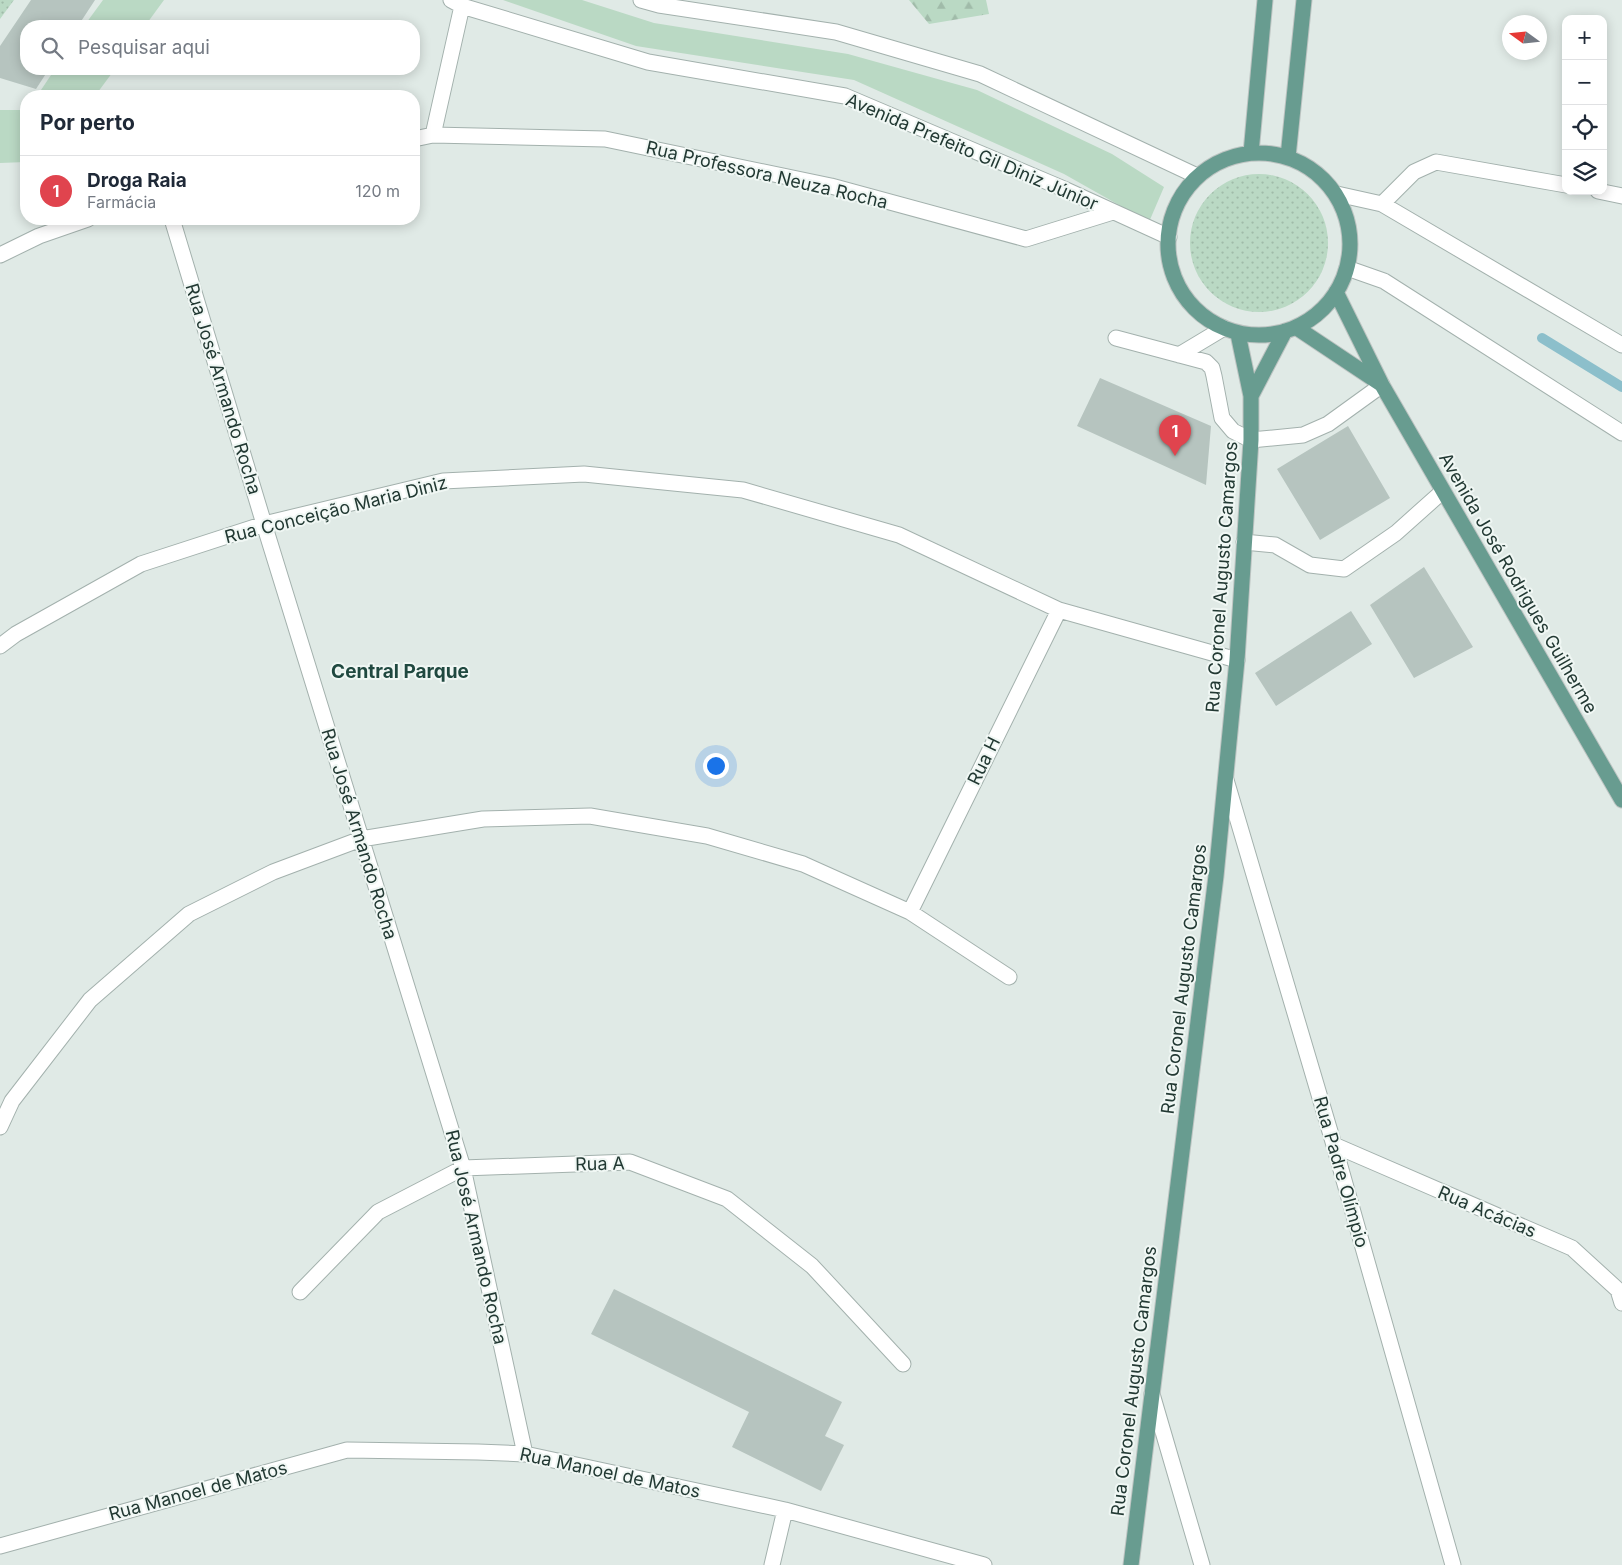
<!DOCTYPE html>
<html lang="pt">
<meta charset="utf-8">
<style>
:root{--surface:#fff;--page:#f2f2f3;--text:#1f2937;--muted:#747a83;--line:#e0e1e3;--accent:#0f766e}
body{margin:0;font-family:Inter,sans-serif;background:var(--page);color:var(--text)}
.controls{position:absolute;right:15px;top:15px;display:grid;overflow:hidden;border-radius:10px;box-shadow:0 2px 12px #0003}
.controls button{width:45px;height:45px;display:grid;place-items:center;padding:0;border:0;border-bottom:1px solid var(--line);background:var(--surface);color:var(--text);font:25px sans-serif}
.compass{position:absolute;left:1502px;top:15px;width:45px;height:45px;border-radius:50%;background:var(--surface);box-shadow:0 2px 12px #0003;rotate:285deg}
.you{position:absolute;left:715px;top:765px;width:18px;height:18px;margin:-12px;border:4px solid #fff;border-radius:50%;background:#1a73e8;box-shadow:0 0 0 8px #1a73e833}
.badge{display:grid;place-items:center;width:32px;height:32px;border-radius:50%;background:var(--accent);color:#fff;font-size:16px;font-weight:700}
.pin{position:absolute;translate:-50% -41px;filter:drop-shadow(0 1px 2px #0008)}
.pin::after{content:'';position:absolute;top:26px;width:18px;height:15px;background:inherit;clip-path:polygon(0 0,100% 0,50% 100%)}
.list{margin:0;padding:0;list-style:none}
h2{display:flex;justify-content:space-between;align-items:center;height:65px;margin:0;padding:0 20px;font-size:21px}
h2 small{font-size:16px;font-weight:400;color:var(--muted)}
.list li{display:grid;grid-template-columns:32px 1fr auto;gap:15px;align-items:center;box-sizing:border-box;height:70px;padding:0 20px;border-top:1px solid var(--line)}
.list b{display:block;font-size:19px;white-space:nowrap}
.list p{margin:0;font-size:16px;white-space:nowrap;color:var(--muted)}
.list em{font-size:16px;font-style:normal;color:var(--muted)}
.icon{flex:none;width:28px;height:28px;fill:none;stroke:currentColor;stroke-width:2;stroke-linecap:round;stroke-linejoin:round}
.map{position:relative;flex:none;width:1622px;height:1565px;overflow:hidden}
.search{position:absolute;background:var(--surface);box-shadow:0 2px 12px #0003;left:20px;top:20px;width:400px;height:55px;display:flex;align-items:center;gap:12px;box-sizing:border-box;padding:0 18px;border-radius:20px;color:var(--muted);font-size:19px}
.panel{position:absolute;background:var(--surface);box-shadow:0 2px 12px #0003;left:20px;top:90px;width:400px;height:135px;border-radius:20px}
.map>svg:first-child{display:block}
</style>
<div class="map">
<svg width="1622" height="1565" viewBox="0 0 1622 1565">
<defs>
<pattern id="forest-firs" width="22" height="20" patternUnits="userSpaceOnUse" patternTransform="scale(1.25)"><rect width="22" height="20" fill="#bad9c4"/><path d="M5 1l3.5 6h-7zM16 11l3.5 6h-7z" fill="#a0bba9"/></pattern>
<pattern id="park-dots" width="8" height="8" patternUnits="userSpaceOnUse" patternTransform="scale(1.25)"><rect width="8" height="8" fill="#bad9c4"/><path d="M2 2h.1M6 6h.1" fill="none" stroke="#a0bba9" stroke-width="1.8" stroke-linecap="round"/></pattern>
</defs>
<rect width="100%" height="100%" fill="#e0eae6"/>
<path fill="url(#forest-firs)" d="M909 0H986L989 14 929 24Z"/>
<path fill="url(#park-dots)" d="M0 0H14L0 19Z
M1190 243a69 69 0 1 1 138 0a69 69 0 1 1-138 0Z"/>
<path fill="#bad9c4" d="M103 0H164L145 26H84Z
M503 0H582L654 23 848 54 977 90 1112 154 1164 187 1149 222 1064 174 854 80 636 46Z
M55 69H115L95 96H51L41 90Z
M0 110H26V162L0 163Z"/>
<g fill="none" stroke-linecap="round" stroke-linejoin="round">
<path stroke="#8cbfcb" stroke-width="10" d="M1542 338 1622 387"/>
</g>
<path fill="#b6c4bf" d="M31 0H95L78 26H26V69H49L36 89 0 78V46Z
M1100 378 1211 426 1206 485 1077 426Z
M1348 426 1390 498 1320 540 1277 469Z
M1424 567 1473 647 1414 678 1370 605Z
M1351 611 1372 644 1276 706 1255 673Z
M614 1289 842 1402 825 1436 844 1445 821 1491 732 1447 749 1412 591 1334Z"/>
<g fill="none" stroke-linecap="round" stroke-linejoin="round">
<g stroke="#a3b1ad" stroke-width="17">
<path id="minor" d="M451 0 462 6 648 62 845 96 1064 189 1169 237
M641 0 659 5 836 32 980 74 1197 176
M433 135 462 6
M414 139 433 135 605 139 831 186 1026 239 1113 212
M1598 191 1622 196
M1337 194 1382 204 1622 345
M1382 204 1414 172 1436 162 1566 185
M172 219 264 524 463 1168 525 1454
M0 255 39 236 88 219
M1347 268 1384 281 1622 433
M1116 338 1206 362 1212 368 1214 376 1222 418 1233 431 1251 440 1303 435 1328 424 1382 385
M1179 355 1224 328
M1244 542 1275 545 1310 565 1344 569 1396 533 1443 491
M0 646 16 634 141 564 264 524 443 481 584 474 743 490 899 535 1059 610 1237 660
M1226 780 1334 1145 1453 1565
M910 912 1059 610
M0 1127 12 1101 90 1000 189 914 273 872 361 839 483 819 590 816 707 836 803 864 910 912 1009 977
M1334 1145 1572 1248 1618 1290 1622 1303
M300 1292 378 1212 463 1168 630 1162 727 1199 812 1266 903 1364
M1152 1394 1202 1565
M0 1546 347 1450 478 1452 525 1454 785 1510 984 1565
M772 1565 785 1510"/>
</g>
<g stroke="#bdc4c2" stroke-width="17">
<path id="major" d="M1251 153 1265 0
M1168 244a91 91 0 1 1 182 0a91 91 0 1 1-182 0Z
M1288 157 1304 0
M1336 292 1382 385 1622 800
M1297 328 1381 384
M1251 396 1285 331
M1131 1565 1216 876 1237 660 1251 440V396L1238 334"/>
</g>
<use href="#minor" stroke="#fff" stroke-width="15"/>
<use href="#major" stroke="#689c90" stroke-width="15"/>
</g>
<g text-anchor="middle" stroke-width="4" stroke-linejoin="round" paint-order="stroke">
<g font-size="18" fill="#223933" stroke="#f0f7f4">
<text transform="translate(972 152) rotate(23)" y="6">Avenida Prefeito Gil Diniz Júnior</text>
<text transform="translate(767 175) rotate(13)" y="6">Rua Professora Neuza Rocha</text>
<text transform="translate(223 389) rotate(73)" y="6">Rua José Armando Rocha</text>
<text transform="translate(336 510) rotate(-14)" y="6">Rua Conceição Maria Diniz</text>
<text transform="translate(1222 577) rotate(-86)" y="6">Rua Coronel Augusto Camargos</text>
<text transform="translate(1518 583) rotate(60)" y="6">Avenida José Rodrigues Guilherme</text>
<text transform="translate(984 761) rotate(-64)" y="6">Rua H</text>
<text transform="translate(359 834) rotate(73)" y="6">Rua José Armando Rocha</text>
<text transform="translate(1184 979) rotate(-83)" y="6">Rua Coronel Augusto Camargos</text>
<text transform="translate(600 1164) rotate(-1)" y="6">Rua A</text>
<text transform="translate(1341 1172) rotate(74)" y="6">Rua Padre Olímpio</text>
<text transform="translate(1487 1212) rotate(23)" y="6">Rua Acácias</text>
<text transform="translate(476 1237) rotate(77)" y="6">Rua José Armando Rocha</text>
<text transform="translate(1134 1381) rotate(-83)" y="6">Rua Coronel Augusto Camargos</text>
<text transform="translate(610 1473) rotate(12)" y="6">Rua Manoel de Matos</text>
<text transform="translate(198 1491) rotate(-15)" y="6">Rua Manoel de Matos</text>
</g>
<g font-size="19" font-weight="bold" fill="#204940" stroke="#f0f7f4">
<text x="400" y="678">Central Parque</text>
</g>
</g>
</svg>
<div class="controls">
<button>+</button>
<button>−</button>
<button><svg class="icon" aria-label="locate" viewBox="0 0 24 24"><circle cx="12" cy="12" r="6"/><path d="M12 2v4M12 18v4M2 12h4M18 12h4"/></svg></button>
<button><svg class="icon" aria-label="layers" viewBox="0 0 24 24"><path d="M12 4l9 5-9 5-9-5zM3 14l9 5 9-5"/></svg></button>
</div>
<svg class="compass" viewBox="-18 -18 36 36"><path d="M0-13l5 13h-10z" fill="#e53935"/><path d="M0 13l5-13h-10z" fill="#747a83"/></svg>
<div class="you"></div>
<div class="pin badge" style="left:1175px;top:456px;background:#e0444e">1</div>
<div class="search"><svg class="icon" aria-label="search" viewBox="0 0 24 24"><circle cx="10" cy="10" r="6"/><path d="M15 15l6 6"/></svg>Pesquisar aqui</div>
<section class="panel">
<h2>Por perto<small></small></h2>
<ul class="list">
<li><span class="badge" style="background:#e0444e">1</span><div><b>Droga Raia</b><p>Farmácia</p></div><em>120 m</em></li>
</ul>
</section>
</div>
